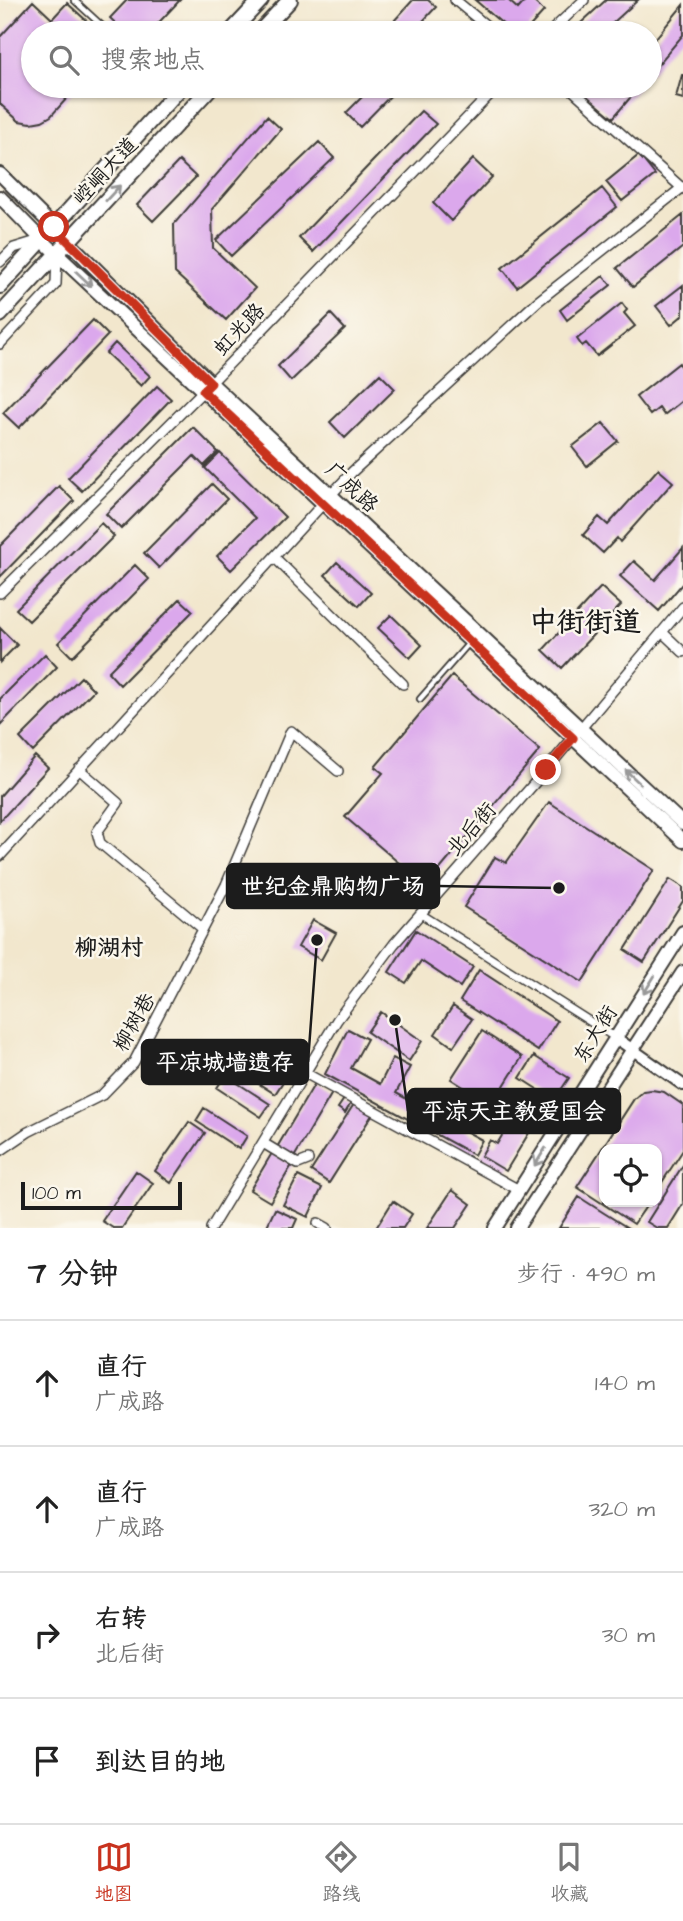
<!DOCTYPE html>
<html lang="zh">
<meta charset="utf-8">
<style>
:root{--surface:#fff;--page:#f2f2f2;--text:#222;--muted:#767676;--line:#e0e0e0;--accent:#c8321e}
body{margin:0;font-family:"Architects Daughter","LXGW WenKai TC",sans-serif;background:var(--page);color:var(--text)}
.controls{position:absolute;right:21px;bottom:21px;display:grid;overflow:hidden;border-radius:14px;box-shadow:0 2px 5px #0004}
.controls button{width:63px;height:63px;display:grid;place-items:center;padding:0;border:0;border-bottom:2px solid var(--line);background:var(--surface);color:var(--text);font:35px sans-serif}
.scale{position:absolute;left:21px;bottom:18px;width:161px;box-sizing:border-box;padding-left:7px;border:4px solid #1c1c1c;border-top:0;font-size:19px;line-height:24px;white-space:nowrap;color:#1c1c1c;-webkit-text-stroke:5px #fbf7ec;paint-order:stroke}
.stop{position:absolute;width:21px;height:21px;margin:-16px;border:5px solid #c8321e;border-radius:50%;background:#fff}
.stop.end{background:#c8321e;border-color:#fff;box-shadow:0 2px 7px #0008}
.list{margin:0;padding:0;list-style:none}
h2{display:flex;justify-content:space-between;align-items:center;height:91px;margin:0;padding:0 28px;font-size:30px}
h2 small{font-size:23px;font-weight:400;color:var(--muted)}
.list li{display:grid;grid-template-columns:46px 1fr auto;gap:21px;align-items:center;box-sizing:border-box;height:126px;padding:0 28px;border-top:2px solid var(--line)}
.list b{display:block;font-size:26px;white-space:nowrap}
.list p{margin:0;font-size:23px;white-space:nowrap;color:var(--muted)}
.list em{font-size:23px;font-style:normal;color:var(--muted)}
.icon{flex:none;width:38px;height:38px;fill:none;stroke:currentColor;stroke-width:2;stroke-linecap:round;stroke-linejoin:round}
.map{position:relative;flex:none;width:683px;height:1228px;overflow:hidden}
.search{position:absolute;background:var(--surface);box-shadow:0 2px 5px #0004;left:21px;right:21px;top:21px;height:77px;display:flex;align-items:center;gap:18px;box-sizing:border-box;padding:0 24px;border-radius:38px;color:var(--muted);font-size:26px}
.sheet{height:595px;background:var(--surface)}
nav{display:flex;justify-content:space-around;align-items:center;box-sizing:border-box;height:98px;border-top:2px solid var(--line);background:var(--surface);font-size:19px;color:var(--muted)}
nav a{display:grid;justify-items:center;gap:4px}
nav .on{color:var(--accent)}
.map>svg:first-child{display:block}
</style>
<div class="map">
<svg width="683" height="1228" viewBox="0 0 683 1228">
<rect width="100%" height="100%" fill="#fbf7ec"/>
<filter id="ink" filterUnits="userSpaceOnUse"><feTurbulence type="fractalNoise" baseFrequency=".0143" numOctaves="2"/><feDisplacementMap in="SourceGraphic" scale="14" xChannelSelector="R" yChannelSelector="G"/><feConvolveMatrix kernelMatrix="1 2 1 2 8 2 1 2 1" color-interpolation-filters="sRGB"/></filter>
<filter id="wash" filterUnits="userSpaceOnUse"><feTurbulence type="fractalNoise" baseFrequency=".00686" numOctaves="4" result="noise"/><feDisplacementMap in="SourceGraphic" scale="28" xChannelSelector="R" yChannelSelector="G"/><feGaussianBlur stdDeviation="1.57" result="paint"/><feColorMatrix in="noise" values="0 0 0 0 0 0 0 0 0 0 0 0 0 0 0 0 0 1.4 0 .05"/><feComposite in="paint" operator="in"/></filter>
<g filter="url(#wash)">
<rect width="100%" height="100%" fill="#f2e7cd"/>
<g id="blocks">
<path fill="#dba8ec" d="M127 0H180L149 33H126L110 18Z
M413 0H428L436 7 412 33H383Z
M475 0H508L518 9 526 0H532L544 11 524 33H513Z
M606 0H638L602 33H570Z
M33 1 52 19 67 3 100 33H33V86H78L51 116 42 121 31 123 19 121 0 104V37Z
M683 5V35L650 74V45Z
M682 75H683V99L676 97Z
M373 86H400L360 127 346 113Z
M575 86 614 87 640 86 613 118Z
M421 111 436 124 313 252 299 238Z
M267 116 281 129 212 209 213 248 255 288 226 320 175 273 174 224Z
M319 142 334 158 231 256 216 240Z
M639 155 655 175 622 201 606 182Z
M473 159 492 177 451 221 433 203Z
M179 161 196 177 153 221 137 205Z
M602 188 617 207 517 287 502 268Z
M683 215V247L633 287 617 268Z
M603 276 611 285 567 320 560 310Z
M683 285V315L671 325 656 306Z
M622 303 627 310 624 313 635 326 597 356 586 343 582 346 577 339Z
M331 314 345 329 291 381 278 366Z
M93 320 108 335 19 428 3 413Z
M115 343 150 376 141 386 106 353Z
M679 363 683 369V400L664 415 659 408 650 415 636 397Z
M380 374 395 389 345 438 330 422Z
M157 386 171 399 82 491 68 478Z
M603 423 618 441 587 466 572 447Z
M193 427 218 452 204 466 194 456 121 529 106 514Z
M220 453 285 517 231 570 217 556 255 518 205 468Z
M658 469 673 482 620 542 617 538 603 553 583 535 599 517 608 525Z
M212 484 227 499 159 568 144 553Z
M59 486 74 501 0 577V546Z
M101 523 114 536 29 621 16 609Z
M683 548V583L659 611 620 576 634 561 655 580Z
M337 562 371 593 359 606 325 575Z
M135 565 149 579 72 657 58 643Z
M601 587 621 605 562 668 543 650Z
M180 599 193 611 120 685 108 672Z
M391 615 422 645 410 658 378 628Z
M0 628 17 645 0 662Z
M45 654 57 667 0 725V699Z
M452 676 540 750 426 886 345 817 383 773 375 767Z
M81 677 94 690 33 752 20 738Z
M35 756 48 768 0 821V796Z
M549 802 654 870 582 982 464 907 495 857 506 863Z
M670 879 683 887V901L644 962 625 950Z
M313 920 336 933 321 960 298 947Z
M416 930 473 967 460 987 421 961 406 983 389 972Z
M479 970 557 1021 538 1051 460 1001Z
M453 1006 472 1019 453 1047 435 1034Z
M381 1012 422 1041 409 1061 367 1032Z
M348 1029 367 1039 351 1068 380 1084 393 1058 410 1067 396 1093 482 1140 474 1155 325 1074Z
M482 1031 522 1057 492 1105 451 1079Z
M242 1048 286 1077 275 1094 231 1066Z
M534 1056 569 1078 554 1100 520 1078Z
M225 1075 270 1104 261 1117 217 1088Z
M315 1083 332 1093 293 1159 276 1149Z
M652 1090 664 1092 683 1105V1150L657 1190V1149H604V1202H649L634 1224 577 1187 634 1099 643 1091Z
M516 1097 541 1113 506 1171 481 1156 490 1140 497 1144 518 1109 512 1105Z
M344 1099 351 1103 345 1113 338 1108Z
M354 1104 372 1115 329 1183 311 1171Z
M204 1108 247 1136 239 1149 196 1121Z
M189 1122 205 1133 171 1183 155 1171Z
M272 1153 292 1165 270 1202 250 1190Z
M683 1165V1204L668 1228H657L647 1222Z
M136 1171 153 1183 122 1228H113L102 1221Z
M298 1176 322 1188 308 1217 283 1205Z
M452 1190 471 1204 455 1228H427Z
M579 1197 604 1213 628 1228H559Z
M393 1201 412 1214 403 1228H376Z
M275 1209 297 1219 293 1228H266Z"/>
</g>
</g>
<g filter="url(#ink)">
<use href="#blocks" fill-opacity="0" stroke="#3c3a37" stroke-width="2"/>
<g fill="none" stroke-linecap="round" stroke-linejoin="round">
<g stroke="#3c3a37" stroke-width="8">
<path id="service" d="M74 0 110 33
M420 699 470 642"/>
</g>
<g stroke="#3c3a37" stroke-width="10">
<path id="pedestrian" d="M421 914 616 1038"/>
</g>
<g stroke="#3c3a37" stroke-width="12">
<path id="minor" d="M455 0 495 33
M549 33 584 0
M568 86 682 188
M0 262 14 248 40 240
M0 344 56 284 57 254
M274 557 403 684
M0 593 203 391 498 86
M662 632 683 652
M79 769 118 803 97 832 100 843 203 929
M0 856 352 472 537 302 683 187
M305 1073 519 1190
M263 1143 298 1164 308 1160
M0 1151 28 1132 102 1095 134 1062 226 885 291 731 338 771
M318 1223 327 1228
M211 1228 337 1020 394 944 546 770 683 607"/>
</g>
<g stroke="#3c3a37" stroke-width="14">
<path id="tertiary" d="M616 1038 683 1085"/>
</g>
<g stroke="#3c3a37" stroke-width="16">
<path id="secondary" d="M0 174 211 383 683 824
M0 197 42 240 683 841
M495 1228 683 932
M517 1228 683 972"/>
</g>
<g stroke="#3c3a37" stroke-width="18">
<path id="primary" d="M230 33 261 0
M259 33 290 0
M0 286 182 86
M0 315 212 86"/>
</g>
<use href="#service" stroke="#fff" stroke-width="4.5"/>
<use href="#pedestrian" stroke="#fff" stroke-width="7"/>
<use href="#minor" stroke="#fff" stroke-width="9"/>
<use href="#tertiary" stroke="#fff" stroke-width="10"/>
<use href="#secondary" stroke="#fff" stroke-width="12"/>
<use href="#primary" stroke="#fff" stroke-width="14"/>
</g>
<defs><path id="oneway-shaft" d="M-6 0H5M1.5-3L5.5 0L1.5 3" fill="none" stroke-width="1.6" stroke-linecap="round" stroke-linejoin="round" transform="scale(1.75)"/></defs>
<g stroke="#999">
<use href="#oneway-shaft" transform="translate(113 193) rotate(-47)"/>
<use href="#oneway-shaft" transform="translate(84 279) rotate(43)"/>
<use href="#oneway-shaft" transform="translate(633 777) rotate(-137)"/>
<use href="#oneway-shaft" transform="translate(649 985) rotate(122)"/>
<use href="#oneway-shaft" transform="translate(540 1157) rotate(122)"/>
</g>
</g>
<g fill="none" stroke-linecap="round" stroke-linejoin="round" filter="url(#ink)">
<path stroke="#c8321e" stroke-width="9" d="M54 227 211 383 203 391 573 738 546 770"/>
</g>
<g text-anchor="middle" stroke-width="5" stroke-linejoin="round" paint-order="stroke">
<g font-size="21" fill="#1c1c1c" stroke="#fbf7ec">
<text transform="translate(105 171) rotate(-47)" y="7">崆峒大道</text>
<text transform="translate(239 329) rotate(-46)" y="7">虹光路</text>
<text transform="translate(352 487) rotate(43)" y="7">广成路</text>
<text transform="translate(471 829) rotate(-49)" y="7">北后街</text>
<text transform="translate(134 1022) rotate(-61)" y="7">柳树巷</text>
<text transform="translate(595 1034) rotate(-58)" y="7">东大街</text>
</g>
<g font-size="23" font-weight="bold" fill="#1c1c1c" stroke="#fbf7ec">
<text x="109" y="955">柳湖村</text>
</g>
<g font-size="28" font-weight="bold" fill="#1c1c1c" stroke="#fbf7ec">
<text x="585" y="631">中街街道</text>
</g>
</g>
<path fill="none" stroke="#1c1c1c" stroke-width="2.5" d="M559 888L439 886M317 940L308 1062M395 1020L408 1111"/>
<g fill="#1c1c1c" stroke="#fbf7ec" stroke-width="2.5">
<circle cx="559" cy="888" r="7"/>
<circle cx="317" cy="940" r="7"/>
<circle cx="395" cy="1020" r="7"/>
</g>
<g fill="#1c1c1c" stroke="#1c1c1c" stroke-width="2.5">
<rect x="227" y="864" width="212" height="44" rx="7"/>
<rect x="142" y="1040" width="166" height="44" rx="7"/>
<rect x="408" y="1089" width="212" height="44" rx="7"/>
</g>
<g font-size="23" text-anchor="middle" font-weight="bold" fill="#fff">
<text x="333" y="894">世纪金鼎购物广场</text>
<text x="225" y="1070">平凉城墙遗存</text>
<text x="514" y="1119">平涼天主教爱国会</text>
</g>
</svg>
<div class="controls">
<button><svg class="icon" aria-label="locate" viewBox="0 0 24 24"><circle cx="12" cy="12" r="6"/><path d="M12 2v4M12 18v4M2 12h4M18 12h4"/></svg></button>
</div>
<div class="scale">100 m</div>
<div class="stop" style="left:54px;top:227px"></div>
<div class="stop end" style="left:546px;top:770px"></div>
<div class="search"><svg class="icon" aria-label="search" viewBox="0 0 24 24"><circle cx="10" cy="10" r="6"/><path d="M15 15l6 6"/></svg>搜索地点</div>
</div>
<section class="sheet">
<h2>7 分钟<small>步行 · 490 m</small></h2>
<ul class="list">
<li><svg class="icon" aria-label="ahead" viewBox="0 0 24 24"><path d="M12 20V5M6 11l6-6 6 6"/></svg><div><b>直行</b><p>广成路</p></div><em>140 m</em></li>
<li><svg class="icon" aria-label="ahead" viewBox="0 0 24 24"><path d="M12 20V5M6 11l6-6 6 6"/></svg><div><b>直行</b><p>广成路</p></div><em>320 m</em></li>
<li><svg class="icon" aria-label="right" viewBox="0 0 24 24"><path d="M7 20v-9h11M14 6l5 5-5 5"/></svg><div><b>右转</b><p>北后街</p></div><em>30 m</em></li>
<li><svg class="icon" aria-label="arrive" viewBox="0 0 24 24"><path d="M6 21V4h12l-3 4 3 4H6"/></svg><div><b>到达目的地</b></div></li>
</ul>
</section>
<nav>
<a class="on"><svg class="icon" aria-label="map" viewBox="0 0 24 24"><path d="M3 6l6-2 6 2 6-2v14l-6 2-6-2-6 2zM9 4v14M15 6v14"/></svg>地图</a>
<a><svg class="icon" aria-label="directions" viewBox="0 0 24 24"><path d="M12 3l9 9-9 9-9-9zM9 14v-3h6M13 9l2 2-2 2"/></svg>路线</a>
<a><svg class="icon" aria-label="saved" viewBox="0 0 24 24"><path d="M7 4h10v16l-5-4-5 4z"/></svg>收藏</a>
</nav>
